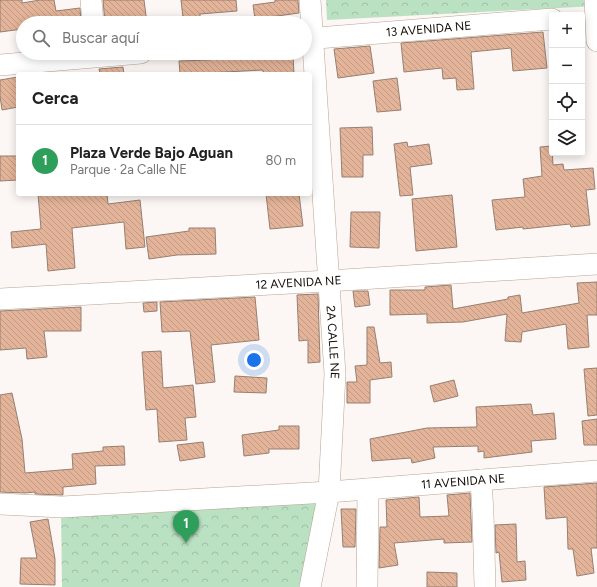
<!DOCTYPE html>
<html lang="es">
<meta charset="utf-8">
<style>
:root{--surface:#fff;--page:#f2f2f2;--text:#222;--muted:#767676;--line:#e0e0e0;--accent:#2563eb}
body{margin:0;font-family:Figtree,sans-serif;background:var(--page);color:var(--text)}
.controls{position:absolute;right:12px;top:12px;display:grid;overflow:hidden;border-radius:4px;box-shadow:0 2px 10px #0003}
.controls button{width:36px;height:36px;display:grid;place-items:center;padding:0;border:0;border-bottom:1px solid var(--line);background:var(--surface);color:var(--text);font:20px sans-serif}
.you{position:absolute;left:254px;top:360px;width:14px;height:14px;margin:-10px;border:3px solid #fff;border-radius:50%;background:#1a73e8;box-shadow:0 0 0 6px #1a73e833}
.badge{display:grid;place-items:center;width:26px;height:26px;border-radius:50%;background:var(--accent);color:#fff;font-size:13px;font-weight:700}
.pin{position:absolute;translate:-50% -33px;filter:drop-shadow(0 1px 2px #0008)}
.pin::after{content:'';position:absolute;top:21px;width:14px;height:12px;background:inherit;clip-path:polygon(0 0,100% 0,50% 100%)}
.list{margin:0;padding:0;list-style:none}
h2{display:flex;justify-content:space-between;align-items:center;height:52px;margin:0;padding:0 16px;font-size:17px}
h2 small{font-size:13px;font-weight:400;color:var(--muted)}
.list li{display:grid;grid-template-columns:26px 1fr auto;gap:12px;align-items:center;box-sizing:border-box;height:72px;padding:0 16px;border-top:1px solid var(--line)}
.list b{display:block;font-size:15px;white-space:nowrap}
.list p{margin:0;font-size:13px;white-space:nowrap;color:var(--muted)}
.list em{font-size:13px;font-style:normal;color:var(--muted)}
.icon{flex:none;width:22px;height:22px;fill:none;stroke:currentColor;stroke-width:2;stroke-linecap:round;stroke-linejoin:round}
.map{position:relative;flex:none;width:597px;height:587px;overflow:hidden}
.search{position:absolute;background:var(--surface);box-shadow:0 2px 10px #0003;left:16px;top:16px;width:296px;height:44px;display:flex;align-items:center;gap:10px;box-sizing:border-box;padding:0 14px;border-radius:22px;color:var(--muted);font-size:15px}
.panel{position:absolute;background:var(--surface);box-shadow:0 2px 10px #0003;left:16px;top:72px;width:296px;height:124px;border-radius:4px}
.map>svg:first-child{display:block}
</style>
<div class="map">
<svg width="597" height="587" viewBox="0 0 597 587">
<defs>
<pattern id="park-crowns" width="20" height="18" patternUnits="userSpaceOnUse"><rect width="20" height="18" fill="#bbe1c3"/><path d="M2 6a3 3 0 1 1 6 0M12 15a3 3 0 1 1 6 0" fill="none" stroke="#a0c0a6"/></pattern>
<pattern id="building-back-hatch" width="6" height="6" patternUnits="userSpaceOnUse"><rect width="6" height="6" fill="#e3b499"/><path d="M-1 5l2 2M0 0l6 6M5-1l2 2" fill="none" stroke="#c29982"/></pattern>
</defs>
<rect width="100%" height="100%" fill="#fcf7f4"/>
<path fill="url(#park-crowns)" d="M326 0H597V6L327 20Z
M322 491 303 574 299 587H62L61 513Z"/>
<path fill="url(#building-back-hatch)" stroke="#977f71" d="M0 0H22V3L40 0H54L56 11 80 8 81 23H23V29L0 32Z
M103 0H144L147 23H105Z
M181 0H236L237 11 200 14V17L183 18Z
M275 0H298L299 13 255 19 253 5 275 2Z
M543 32 547 68 513 71 511 48 471 52 474 89 457 90 456 78 443 79 442 68 404 72 401 43Z
M370 46 374 73 338 78 334 49Z
M245 54V56L293 55 294 74H263V70L206 73V74H180L179 61 210 60V56Z
M123 67 124 74H100L99 69Z
M18 77V107L2 110 0 96V80Z
M397 78 401 110 377 112 373 81Z
M372 127 373 155H363V177H342L340 128Z
M407 142 408 147 429 144 432 164 410 167 413 195 400 196 394 144Z
M552 146 553 165 563 164 564 170 593 168 595 189 586 190 590 225 571 227 570 224 523 229V227L496 230 492 200 525 197 523 179 542 176 540 147Z
M0 156H17L18 180 0 181Z
M38 194H107L108 204 140 200 145 247 126 249 124 222 72 228 75 268 48 271 46 244 12 248 11 232 41 229Z
M266 194H299L303 226 270 229Z
M452 195 457 247 416 251 412 199Z
M351 212H380L379 248 350 247Z
M189 228H215L216 254 177 255 149 259 146 237 189 231Z
M597 282V315H587L589 347 568 349 566 324 522 332 521 342 505 341 507 314 463 322 427 323V314L390 315V290H425V287L451 285 453 309 508 299V297L520 295 522 313 579 303 577 283Z
M353 291H368L370 305 355 307Z
M318 294 320 362 308 363V340L299 341 297 295Z
M255 297 259 340 211 345 215 382 196 384 190 331 162 332 160 302Z
M157 302V311L144 312 143 303Z
M81 307V331H44L47 357 27 359 26 348 0 350V311Z
M367 327H374L380 363 391 362 392 377 370 380V403H347V382H357L355 366 367 365Z
M161 351 163 388 193 385 196 417 185 418 187 440 159 442 157 409 146 410 142 352Z
M597 368V415L588 416 584 369Z
M235 376 267 378 266 393 234 392Z
M454 380 458 396 434 402 430 386Z
M12 393 22 439 25 473 73 469 72 454 103 451V447L124 446 125 465 95 466 96 484 63 487V495L35 494V492L25 493 0 492V395Z
M531 404 533 415 554 413 556 439 531 441 532 452 484 458V451L478 452V446L433 447 435 458 412 463 411 458 372 461 370 439 427 428 477 427 476 407Z
M597 419V445H584L582 421Z
M279 426H299V449H269V453L244 456 242 435 279 430Z
M203 442 205 457 180 461 177 445Z
M597 483V548H591L594 573 577 576 573 549H568L567 517 546 519 544 487Z
M470 493 472 542 444 543V539L394 543 398 565 379 568 380 527H387L386 500 419 497 420 517 449 516 447 495Z
M341 509H356L355 547H343Z
M48 519 55 559V585L20 584 21 558H37L30 522Z
M516 524 517 562 525 561 526 580 502 582 499 552 496 553 495 525Z
M427 572 457 573V587H427Z"/>
<g fill="none" stroke-linecap="round" stroke-linejoin="round">
<g stroke="#baa392" stroke-width="22">
<g id="minor">
<path d="M91 0 93 23"/>
<path id="s1" d="M310 0 335 374 329 492 310 587"/>
<path d="M595 0 597 41"/>
<path id="s2" d="M305 39 552 19"/>
<path d="M0 65 141 53"/>
<path id="s3" d="M0 299 328 281 597 264"/>
<path d="M481 480 483 513 485 587"/>
<path id="s4" d="M0 504 62 507 329 492 597 471"/>
<path d="M367 587 368 489"/>
</g>
</g>
<use href="#minor" stroke="#fff" stroke-width="21"/>
</g>
<g text-anchor="middle" stroke-width="4" stroke-linejoin="round" paint-order="stroke">
<g font-size="12" fill="#120b05" stroke="#fff">
<text dy="4" stroke="none"><textPath href="#s2" startOffset="124">13 AVENIDA NE</textPath></text>
<text dy="4" stroke="none"><textPath href="#s3" startOffset="299">12 AVENIDA NE</textPath></text>
<text dy="4" stroke="none"><textPath href="#s1" startOffset="343">2A CALLE NE</textPath></text>
<text dy="4" stroke="none"><textPath href="#s4" startOffset="464">11 AVENIDA NE</textPath></text>
</g>
</g>
</svg>
<div class="controls">
<button>+</button>
<button>−</button>
<button><svg class="icon" aria-label="locate" viewBox="0 0 24 24"><circle cx="12" cy="12" r="6"/><path d="M12 2v4M12 18v4M2 12h4M18 12h4"/></svg></button>
<button><svg class="icon" aria-label="layers" viewBox="0 0 24 24"><path d="M12 4l9 5-9 5-9-5zM3 14l9 5 9-5"/></svg></button>
</div>
<div class="you"></div>
<div class="pin badge" style="left:186px;top:543px;background:#2e9e5b">1</div>
<div class="search"><svg class="icon" aria-label="search" viewBox="0 0 24 24"><circle cx="10" cy="10" r="6"/><path d="M15 15l6 6"/></svg>Buscar aquí</div>
<section class="panel">
<h2>Cerca<small></small></h2>
<ul class="list">
<li><span class="badge" style="background:#2e9e5b">1</span><div><b>Plaza Verde Bajo Aguan</b><p>Parque · 2a Calle NE</p></div><em>80 m</em></li>
</ul>
</section>
</div>
